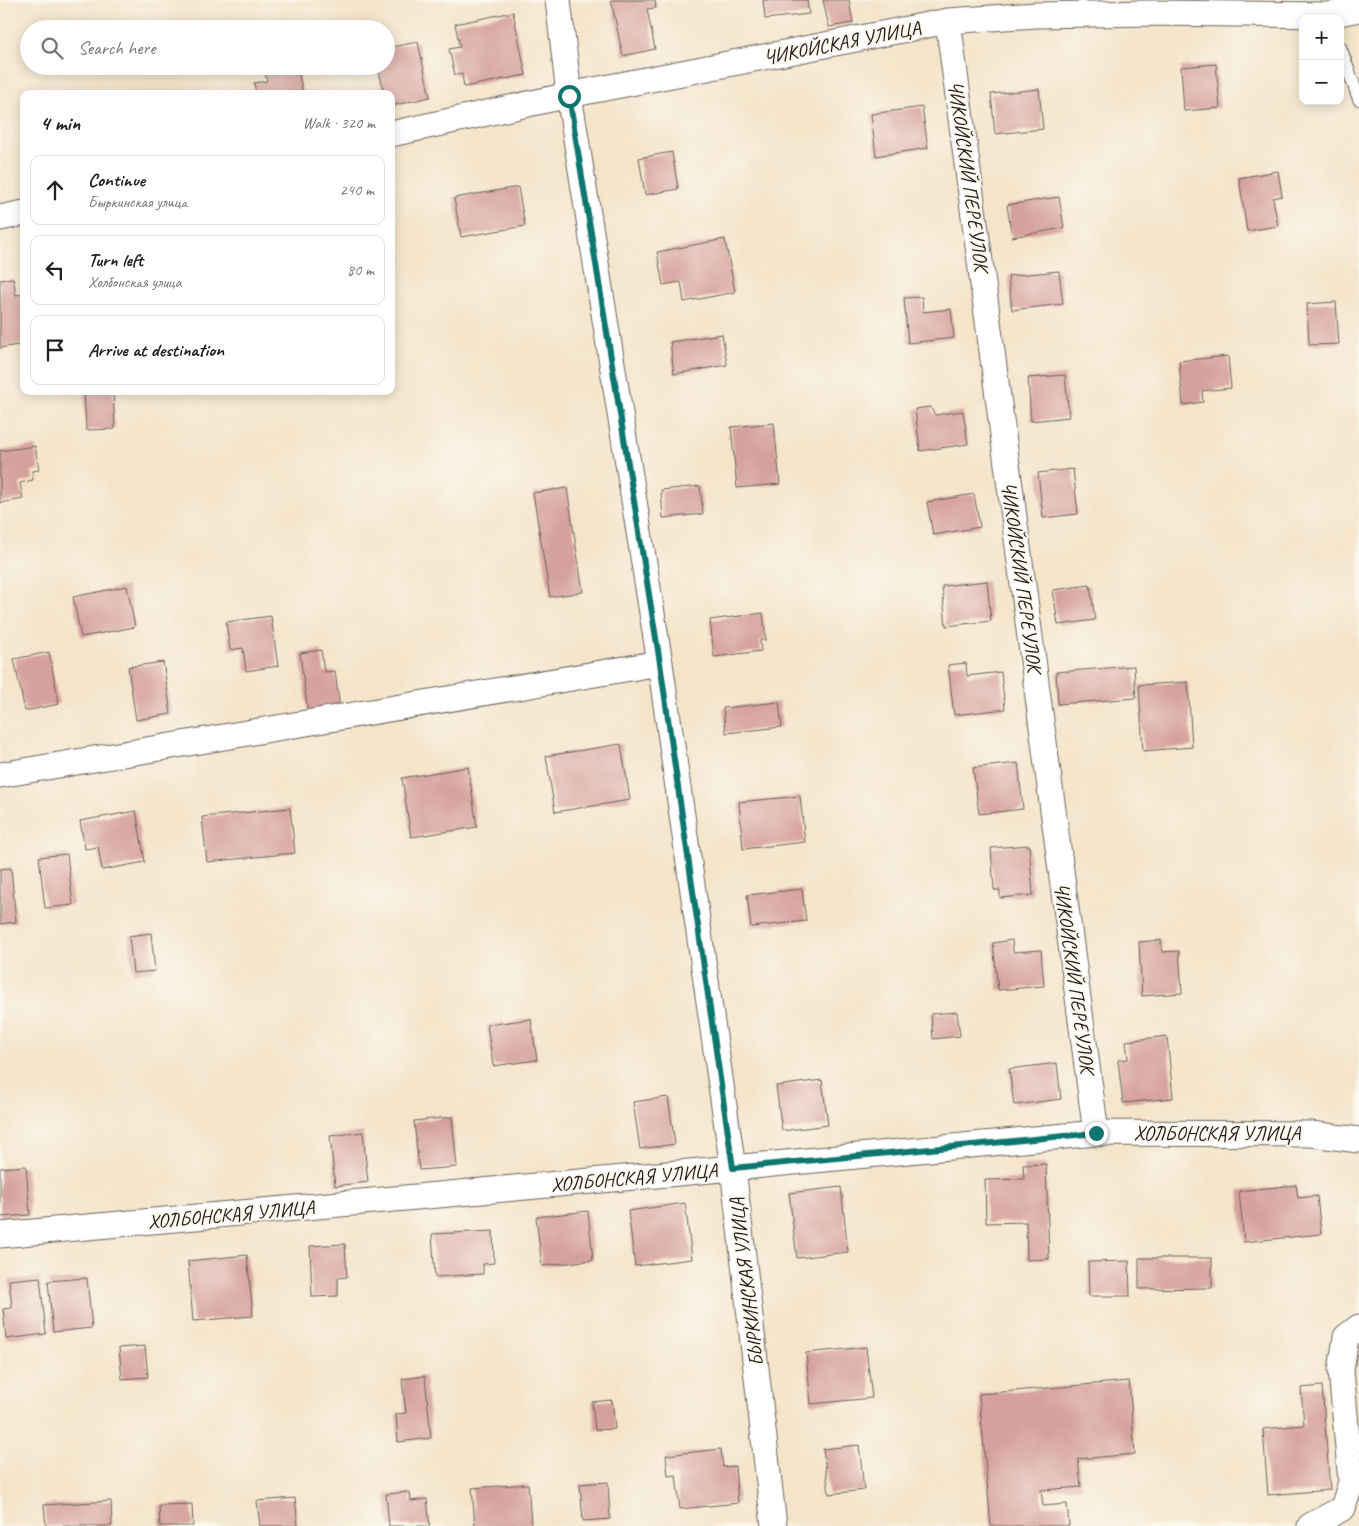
<!DOCTYPE html>
<meta charset="utf-8">
<style>
:root{--surface:#fff;--page:#f2f2f2;--text:#202124;--muted:#757577;--line:#e0e0e0}
body{margin:0;font-family:Caveat,sans-serif;background:var(--page);color:var(--text)}
.controls{position:absolute;right:15px;top:15px;display:grid;overflow:hidden;border-radius:10px;box-shadow:0 2px 12px #0003}
.controls button{width:45px;height:45px;display:grid;place-items:center;padding:0;border:0;border-bottom:1px solid var(--line);background:var(--surface);color:var(--text);font:25px sans-serif}
.stop{position:absolute;width:15px;height:15px;margin:-11px;border:4px solid #0f766e;border-radius:50%;background:#fff}
.stop.end{background:#0f766e;border-color:#fff;box-shadow:0 1px 5px #0008}
.list{margin:0;padding:0;list-style:none}
h2{display:flex;justify-content:space-between;align-items:center;height:65px;margin:0;padding:0 20px;font-size:21px}
h2 small{font-size:16px;font-weight:400;color:var(--muted)}
.list li{display:grid;grid-template-columns:32px 1fr auto;gap:15px;align-items:center;box-sizing:border-box;height:70px;margin:0 10px 10px;padding:0 10px;border:1px solid var(--line);border-radius:10px}
.list b{display:block;font-size:19px;white-space:nowrap}
.list p{margin:0;font-size:16px;white-space:nowrap;color:var(--muted)}
.list em{font-size:16px;font-style:normal;color:var(--muted)}
.icon{flex:none;width:28px;height:28px;fill:none;stroke:currentColor;stroke-width:2;stroke-linecap:round;stroke-linejoin:round}
.map{position:relative;flex:none;width:1359px;height:1526px;overflow:hidden}
.search{position:absolute;background:var(--surface);box-shadow:0 2px 12px #0003;left:20px;top:20px;width:375px;height:55px;display:flex;align-items:center;gap:12px;box-sizing:border-box;padding:0 18px;border-radius:28px;color:var(--muted);font-size:19px}
.panel{position:absolute;background:var(--surface);box-shadow:0 2px 12px #0003;left:20px;top:90px;width:375px;height:305px;border-radius:10px}
.map>svg:first-child{display:block}
</style>
<div class="map">
<svg width="1359" height="1526" viewBox="0 0 1359 1526">
<rect width="100%" height="100%" fill="#fbf7ec"/>
<filter id="ink" filterUnits="userSpaceOnUse"><feTurbulence type="fractalNoise" baseFrequency=".02" numOctaves="2"/><feDisplacementMap in="SourceGraphic" scale="10" xChannelSelector="R" yChannelSelector="G"/><feConvolveMatrix kernelMatrix="1 2 1 2 8 2 1 2 1" color-interpolation-filters="sRGB"/></filter>
<filter id="wash" filterUnits="userSpaceOnUse"><feTurbulence type="fractalNoise" baseFrequency=".0096" numOctaves="4" result="noise"/><feDisplacementMap in="SourceGraphic" scale="20" xChannelSelector="R" yChannelSelector="G"/><feGaussianBlur stdDeviation="1.12" result="paint"/><feColorMatrix in="noise" values="0 0 0 0 0 0 0 0 0 0 0 0 0 0 0 0 0 1.4 0 .05"/><feComposite in="paint" operator="in"/></filter>
<g filter="url(#wash)">
<rect width="100%" height="100%" fill="#f4e4ca"/>
<g id="blocks">
<path fill="#d6a19c" d="M611 0H655L656 8 647 9 655 49 623 56Z
M763 0H807L809 14 765 19Z
M823 0H849L853 23 829 27Z
M513 12 526 75 464 87 462 74 455 75 449 49 460 47 455 24Z
M418 42 430 97 391 106V94H384L378 66H386V48Z
M1216 64 1220 108 1184 111 1181 67Z
M279 66H297L303 94H256L254 83 267 81 264 69Z
M1039 89 1043 129 995 134 991 94Z
M922 107 928 148 876 156 871 114Z
M672 152 678 189 645 195 639 158Z
M1278 171 1282 196 1273 198 1278 226 1247 231 1239 178Z
M518 187 525 226 461 237 454 198Z
M1059 197 1064 228 1012 237 1007 205Z
M725 239 735 292 684 302 681 282 663 285 657 252Z
M1059 271 1063 304 1012 310 1008 276Z
M13 278 16 295 24 294V344L0 348V280Z
M922 297 923 312 951 309 954 338 908 343 904 298Z
M1336 302 1339 344 1309 345 1307 304Z
M722 334 727 365 674 374 670 342Z
M1228 356 1231 388 1202 391 1203 402 1183 405 1179 361Z
M1065 375 1069 417 1031 421 1028 378Z
M84 391H113L115 429 86 430Z
M930 407 935 415 963 411 968 444 920 451 915 409Z
M774 423 780 484 737 488 731 427Z
M35 446 39 470 32 471 33 480 20 483 23 499 0 503V451Z
M1073 469 1078 514 1043 518 1038 473Z
M700 486 703 514 663 518 661 490Z
M567 488 583 592 550 597 533 493Z
M974 494 980 527 933 535 927 502Z
M987 581 991 621 946 626 942 586Z
M1090 585 1095 620 1058 625 1053 590Z
M127 586 135 627 81 637 73 597Z
M763 613 766 640H760L761 651 714 657 710 620Z
M271 616 278 666 246 671 243 648 230 650 226 622Z
M321 650 324 672 335 671 340 709 308 714 300 653Z
M49 652 59 704 25 711 14 659Z
M163 662 171 714 136 720 128 667Z
M966 663 967 676 1001 672 1005 709 954 715 948 665Z
M1134 666 1136 698 1058 704 1056 672Z
M1188 682 1192 747 1143 751 1139 685Z
M779 702 782 727 726 733 723 708Z
M621 744 630 800 555 812 546 756Z
M1018 763 1023 809 979 814 973 768Z
M468 767 477 827 411 837 402 778Z
M800 796 805 842 743 849 739 802Z
M290 808 295 853 207 862 202 817Z
M136 811 145 862 102 870 98 847 85 849 80 821Z
M1029 845 1033 895 1000 898V890H994L991 848Z
M67 854 73 905 45 908 39 857Z
M11 868 16 922 0 924V869Z
M802 889 806 921 751 927 747 895Z
M151 933 155 971 133 973 129 936Z
M1012 940 1013 952 1041 950 1044 986 998 990 993 943Z
M1161 940 1162 952 1179 951 1182 993 1142 996 1139 942Z
M957 1012 960 1036 933 1039 931 1014Z
M531 1019 537 1060 493 1066 487 1025Z
M1167 1036 1173 1098 1123 1103 1118 1060 1128 1059 1126 1041Z
M1057 1063 1061 1099 1014 1105 1009 1069Z
M822 1080 828 1125 782 1131 776 1086Z
M668 1097 675 1144 640 1149 633 1102Z
M452 1117 457 1167 419 1170 414 1121Z
M363 1132 368 1182 335 1186 330 1136Z
M1046 1164 1049 1259 1027 1260 1026 1222 986 1223 985 1180 1024 1179 1023 1165Z
M26 1166 30 1215 0 1217V1168Z
M1296 1185 1298 1198 1317 1196 1321 1234 1244 1242 1239 1191Z
M841 1187 848 1252 797 1258 789 1193Z
M685 1203 692 1259 635 1266 628 1211Z
M588 1211 593 1260 542 1266 536 1217Z
M493 1231 494 1263 483 1264V1274L435 1277 432 1234Z
M345 1244 347 1277 338 1278V1296L312 1297 310 1246Z
M247 1255 253 1316 193 1321 188 1261Z
M1139 1258H1212V1288L1139 1289Z
M1129 1261 1130 1296H1089L1088 1262Z
M40 1277 46 1334 6 1339 3 1309 12 1308 9 1280Z
M87 1278 92 1328 53 1332 48 1281Z
M145 1346 148 1377 122 1379 119 1348Z
M866 1347 872 1398 811 1404 806 1353Z
M425 1376 431 1438 398 1442 396 1414 406 1413 402 1379Z
M1129 1381 1135 1454 1078 1459 1081 1487 1041 1490 1043 1506 1067 1504 1069 1526H991L979 1394Z
M1322 1386 1330 1490 1268 1495 1263 1429 1304 1425 1301 1388Z
M612 1400 615 1429 595 1430 592 1402Z
M859 1445 864 1490 829 1494 823 1449Z
M721 1449 723 1467 735 1466 738 1503 680 1509 676 1475 668 1476 666 1455Z
M608 1482 610 1519 583 1521 580 1484Z
M528 1484 531 1524 475 1526 472 1488Z
M410 1492 411 1501 427 1499 430 1526H389L386 1494Z
M295 1498 298 1526H260L257 1501Z
M111 1501 112 1526H46L44 1505Z
M192 1504 193 1526H160L159 1505Z"/>
</g>
</g>
<g filter="url(#ink)">
<use href="#blocks" fill-opacity="0" stroke="#686259" stroke-width="1"/>
<g fill="none" stroke-linecap="round" stroke-linejoin="round">
<g stroke="#686259" stroke-width="14">
<path id="service" d="M1340 47 1359 99"/>
</g>
<g stroke="#686259" stroke-width="27">
<path id="minor" d="M558 0 569 95 660 663 733 1168 774 1526
M948 21 1096 1133
M391 134 569 95 948 21 1036 15 1153 13 1329 15 1359 9
M0 218 24 213
M0 775 660 663
M0 1235 733 1168 1096 1133 1311 1134 1359 1140
M1310 1526 1343 1508 1351 1482 1341 1370 1346 1337 1359 1327"/>
</g>
<use href="#service" stroke="#fff" stroke-width="12"/>
<use href="#minor" stroke="#fff" stroke-width="25"/>
</g>
</g>
<g fill="none" stroke-linecap="round" stroke-linejoin="round" filter="url(#ink)">
<path stroke="#0f766e" stroke-width="6" d="M569 96 660 663 733 1168 1096 1133"/>
</g>
<g text-anchor="middle" stroke-width="4" stroke-linejoin="round" paint-order="stroke">
<g font-size="20" fill="#1c1c1c" stroke="#fbf7ec">
<text transform="translate(842 42) rotate(-11)" y="7">ЧИКОЙСКАЯ УЛИЦА</text>
<text transform="translate(969 176) rotate(82)" y="7">ЧИКОЙСКИЙ ПЕРЕУЛОК</text>
<text transform="translate(1022 577) rotate(82)" y="7">ЧИКОЙСКИЙ ПЕРЕУЛОК</text>
<text transform="translate(1075 978) rotate(82)" y="7">ЧИКОЙСКИЙ ПЕРЕУЛОК</text>
<text x="1217" y="1140">ХОЛБОНСКАЯ УЛИЦА</text>
<text transform="translate(634 1177) rotate(-5)" y="7">ХОЛБОНСКАЯ УЛИЦА</text>
<text transform="translate(231 1214) rotate(-5)" y="7">ХОЛБОНСКАЯ УЛИЦА</text>
<text transform="translate(746 1282) rotate(-97)" y="7">БЫРКИНСКАЯ УЛИЦА</text>
</g>
</g>
</svg>
<div class="controls">
<button>+</button>
<button>−</button>
</div>
<div class="stop" style="left:569px;top:96px"></div>
<div class="stop end" style="left:1096px;top:1133px"></div>
<div class="search"><svg class="icon" aria-label="search" viewBox="0 0 24 24"><circle cx="10" cy="10" r="6"/><path d="M15 15l6 6"/></svg>Search here</div>
<section class="panel">
<h2>4 min<small>Walk · 320 m</small></h2>
<ul class="list">
<li><svg class="icon" aria-label="ahead" viewBox="0 0 24 24"><path d="M12 20V5M6 11l6-6 6 6"/></svg><div><b>Continue</b><p>Быркинская улица</p></div><em>240 m</em></li>
<li><svg class="icon" aria-label="left" viewBox="0 0 24 24"><path d="M17 20v-9H6M10 6l-5 5 5 5"/></svg><div><b>Turn left</b><p>Холбонская улица</p></div><em>80 m</em></li>
<li><svg class="icon" aria-label="arrive" viewBox="0 0 24 24"><path d="M6 21V4h12l-3 4 3 4H6"/></svg><div><b>Arrive at destination</b></div></li>
</ul>
</section>
</div>
